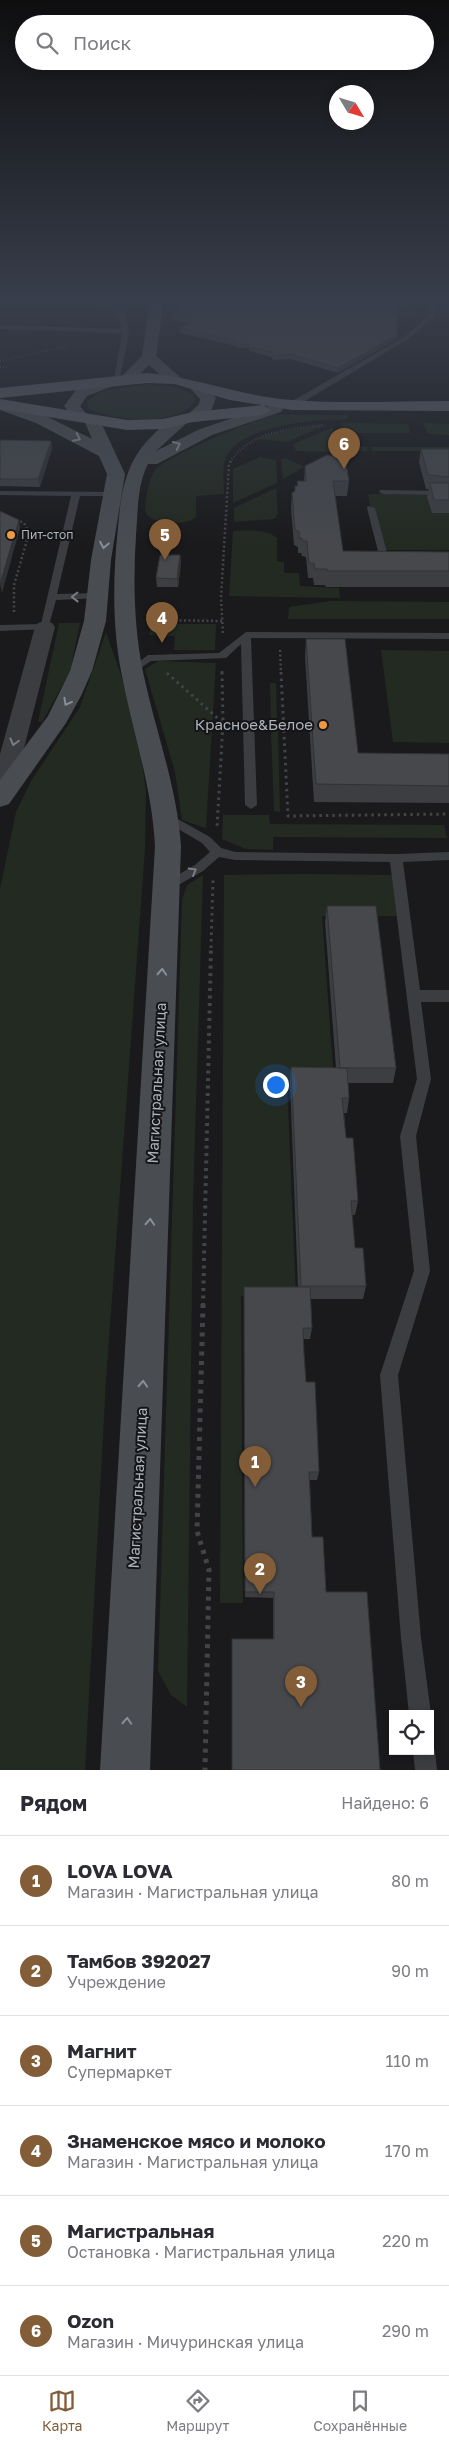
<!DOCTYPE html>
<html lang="ru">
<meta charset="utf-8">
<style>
:root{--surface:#fff;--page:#f2f2f3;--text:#2b2b33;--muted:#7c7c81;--line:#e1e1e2;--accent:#835d38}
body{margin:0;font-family:"Golos Text",sans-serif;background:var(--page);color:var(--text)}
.controls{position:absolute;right:15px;bottom:15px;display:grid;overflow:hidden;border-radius:0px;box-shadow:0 2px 8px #0003}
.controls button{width:45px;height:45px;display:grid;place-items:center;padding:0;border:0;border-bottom:1px solid var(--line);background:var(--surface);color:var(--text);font:25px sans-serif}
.compass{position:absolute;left:329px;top:85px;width:45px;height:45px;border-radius:50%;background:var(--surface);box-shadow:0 2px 8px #0003;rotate:128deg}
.you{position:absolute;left:275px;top:1084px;width:18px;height:18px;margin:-12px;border:4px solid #fff;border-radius:50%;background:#1a73e8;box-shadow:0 0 0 8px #1a73e833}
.badge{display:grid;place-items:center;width:32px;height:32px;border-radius:50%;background:var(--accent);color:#fff;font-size:16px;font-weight:700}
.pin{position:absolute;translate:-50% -41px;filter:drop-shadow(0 1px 2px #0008)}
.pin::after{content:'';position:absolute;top:26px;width:18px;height:15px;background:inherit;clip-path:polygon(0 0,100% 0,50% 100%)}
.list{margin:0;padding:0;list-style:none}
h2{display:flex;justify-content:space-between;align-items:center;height:65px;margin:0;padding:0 20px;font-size:21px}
h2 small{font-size:16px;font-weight:400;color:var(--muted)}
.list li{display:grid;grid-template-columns:32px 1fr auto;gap:15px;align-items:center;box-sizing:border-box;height:90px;padding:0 20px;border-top:1px solid var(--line)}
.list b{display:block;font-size:19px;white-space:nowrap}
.list p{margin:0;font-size:16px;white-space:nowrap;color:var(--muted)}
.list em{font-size:16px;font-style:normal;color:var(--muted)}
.icon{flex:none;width:28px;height:28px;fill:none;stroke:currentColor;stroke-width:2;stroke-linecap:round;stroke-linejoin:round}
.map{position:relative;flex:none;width:449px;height:1770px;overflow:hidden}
.search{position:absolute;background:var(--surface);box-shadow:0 2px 8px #0003;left:15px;right:15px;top:15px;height:55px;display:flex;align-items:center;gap:12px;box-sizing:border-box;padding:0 18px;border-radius:28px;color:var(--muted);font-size:19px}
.sheet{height:605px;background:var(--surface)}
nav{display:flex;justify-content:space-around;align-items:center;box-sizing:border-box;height:70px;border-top:1px solid var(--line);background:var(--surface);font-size:14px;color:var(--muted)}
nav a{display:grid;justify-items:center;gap:2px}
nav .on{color:var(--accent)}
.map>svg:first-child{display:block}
</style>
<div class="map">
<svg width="449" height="1770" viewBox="0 0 449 1770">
<rect width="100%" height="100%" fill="#1a1a1c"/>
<path fill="#222a22" d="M147 384 176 387 193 395 195 400C183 427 109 421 88 408L87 401 103 391Z
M276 415H347V419C315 420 238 424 225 460 222 469 224 484 224 494L196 496V517C188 524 176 523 166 522 157 521 144 519 145 507 146 497 149 478 155 470 166 456 257 418 276 415Z
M341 423 408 424 410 433H356L358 446 367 447 368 451H344Z
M423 423 449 424V435L428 434Z
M328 424 287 442 256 439 277 432Z
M333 427 336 450 329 452 296 451 293 444Z
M371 447H449V451H372Z
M260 457 276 460 277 483 233 503V469Z
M286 458 304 467 283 479 281 459Z
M276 488 278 514 274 519 234 522V508Z
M372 494H438L449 510V550H384L378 546 368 495Z
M233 531C246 531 266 528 277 538V561L284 562V573H299L300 586 339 588 340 598 229 596Z
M331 601 449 602V619H288L289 607Z
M59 623H80L70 672 42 722H38Z
M151 624H216L215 650H174L175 636 149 635Z
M106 632 135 715 146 791 145 849 106 1380 85 1770H0V889L16 812 31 781 80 707Z
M381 650 449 651V743L393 742Z
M158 661 216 663 206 828 182 820 175 772 145 669Z
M270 683H276L277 722H271Z
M278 730 280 812 274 811 271 731Z
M223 815H269L270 824 444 825 447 838 273 837V850L246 849 222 839Z
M302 874 392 875 397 916H322L334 1081H287L296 1296H241L243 1603H220L224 875Z
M203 875 193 1204 187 1707 171 1695 158 1671 182 900 187 885Z"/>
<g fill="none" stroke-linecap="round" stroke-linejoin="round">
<path stroke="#303b40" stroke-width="4.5" d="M443 312 449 311
M388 315 416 314"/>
<path stroke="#414448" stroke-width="2" stroke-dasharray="1 2" stroke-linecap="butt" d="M0 361 68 346
M0 367H7
M230 462C251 431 288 429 323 425"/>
<path stroke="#414448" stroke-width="2.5" stroke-dasharray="2 2.5" stroke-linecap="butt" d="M14 612V585L29 533 24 523 15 519
M148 620 224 621
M223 633 221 598 229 464 231 461
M280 650 281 673
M222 671V673"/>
<path stroke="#414448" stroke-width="3" stroke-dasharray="2.5 4" stroke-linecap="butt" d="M222 672 223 722
M281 672 288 816 449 814
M167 673 223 723 217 827
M211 948 213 880"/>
<path stroke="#414448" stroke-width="4" stroke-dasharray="3 4.5" stroke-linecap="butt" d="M203 1306 211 947"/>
<path stroke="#414448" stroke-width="5" stroke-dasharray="4 5.5" stroke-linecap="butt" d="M203 1304 197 1531 209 1570 205 1770"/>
<path fill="#3b3d41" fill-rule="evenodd" d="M86 299H94L125 314 129 333 119 382 114 381 122 333 0 329V325L121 329 119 315Z
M320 299H326L320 306 317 304Z
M431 299H437L438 305 433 318 408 339 295 407H289V403L404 337 428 316 432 305Z
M380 490 449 491V495L383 494 379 492Z
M0 491 116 492 117 494 113 496H80L57 594 97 593 102 596 100 598 56 600 48 629 0 631V625L41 624 71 496 0 495Z
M368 506 375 508 388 556 395 557V561L384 562 380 559 367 508Z
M246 632 449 633V639L251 638 257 805 251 809 245 805 241 644 226 658 151 661 132 674 127 671 148 655 219 653Z
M167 813 210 837 221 848 235 852 396 854 449 852V860L403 862 420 990H449V1002H421L431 1079 416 1136 430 1271 398 1375 421 1638 431 1714 430 1715V1714H409L401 1638 380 1375 414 1271 400 1136 417 1079 390 862 235 860 219 857 203 871 166 892 162 890 160 887 162 884 195 865 210 852 202 843 163 820 161 817 163 814Z
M430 1743 435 1751 437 1770H415L413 1751H430Z"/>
<path fill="#3b3d41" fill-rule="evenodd" d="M45 621 52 623 55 627 12 795 8 801 0 803V754L35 627 38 623Z"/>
<path fill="#494c51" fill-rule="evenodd" d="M150 299H164L156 356 180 377 183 380 180 383H170L149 365 131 383 126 385 118 380 142 356Z
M108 378 116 383 113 386 87 396 80 406 88 416 98 417 100 420 125 474 111 560 106 621 92 671 81 696 66 723 9 804 0 807V780L48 716 70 671 84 621 91 560 107 474 99 456 36 423 0 410V400L48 417 92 439 84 420 74 419 64 406 76 390Z
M197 382C205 384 211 391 216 398L212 409 199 420 189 421 156 451 200 429 269 406H281L283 409 281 412 212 435 157 464H148C137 485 138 512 136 535 133 581 134 627 143 672 155 730 177 786 181 846L150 1770H100L155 846C152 786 132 730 121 671 112 624 113 575 118 527 121 492 126 460 153 435 161 427 174 414 185 417L199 404 200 399 189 387Z"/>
<path fill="#575a60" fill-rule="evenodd" d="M147 373C196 377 243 397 293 400 344 404 397 401 449 401V411L292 410 230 400 174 384 147 383 0 398V388Z
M0 399 127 420 163 419 193 412 263 405 271 410 263 415 193 422 163 429 127 430 0 409Z"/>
</g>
<path fill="#3c3e41" d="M405 299 403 305 397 304V339L338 373 291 359 273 360 271 357 249 351V348H236V346L180 333V328L189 323 172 319V315L275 300 317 301 321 304 368 300 374 302Z
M0 440 51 441 52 448 40 487 0 486Z
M421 449H449V513H432L427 497 429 489H426L419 462Z
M305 466 349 481 347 496H335L343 551 449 552V587H326L325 585H314L313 578H308L306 557 302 556 301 553H298V547L294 545 291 508 292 493 295 492V486H297V481H304Z
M180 555 181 563 178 587H157L156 578Z
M306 639 358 753 449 754V803L314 802 305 656Z
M327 906 396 1068 393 1083H348L349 1098 347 1113H344L346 1138 358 1201 355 1215H352L355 1248 366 1286 363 1299H310L312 1328 310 1339H303L306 1382 319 1472 317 1480H310L312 1537 326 1592 380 1770 273 1639V1598L245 1597 244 1287H298L290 1083 291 1067 336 1068 325 922Z"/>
<path fill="#313235" d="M397 335V339L338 373V368Z
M51 441 52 448 40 487 38 479Z
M19 520 20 528 2 593 0 584Z
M180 555 181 563 178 587 177 579Z"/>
<path fill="#46484c" stroke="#313235" d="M187 299H316L315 300 321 304 324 299H367V300L374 302 376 299H404L403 301 397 300V335L338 368 291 354 274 356 271 352 249 347V344H236V341L180 328 194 320 172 315Z
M0 440 51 441 38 479H0Z
M421 449H449V477L428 475Z
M327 455 345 457 349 481H333L343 551 449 552V571H327V569H315L314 563H309L307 541H303L302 538H299V531L295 530 292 493 295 491V486H298L297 481H306L305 466Z
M430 483H449V500H434Z
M0 511 19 520 0 584Z
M160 555H180L177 579 156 578Z
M306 639H345L358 753 449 754V786L316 784Z
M327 906H376L396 1068H340Z
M291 1067 347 1068 349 1098H342L346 1138H353L358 1201H351L355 1248H363L366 1286H301Z
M244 1287H310L312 1328H303L304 1354 306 1382H315L319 1472H309L312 1537H323L326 1592H367L380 1770H232V1639H274V1592H245Z"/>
<defs><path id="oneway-chevron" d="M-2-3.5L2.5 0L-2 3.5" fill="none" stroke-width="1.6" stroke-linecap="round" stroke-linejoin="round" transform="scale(1.25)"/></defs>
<g stroke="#898f96">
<use href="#oneway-chevron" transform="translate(77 438) rotate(26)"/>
<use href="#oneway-chevron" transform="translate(177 445) rotate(-25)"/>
<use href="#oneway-chevron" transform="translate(104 545) rotate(101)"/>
<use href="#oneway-chevron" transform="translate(67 702) rotate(119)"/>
<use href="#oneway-chevron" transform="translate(162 972) rotate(-87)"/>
<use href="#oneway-chevron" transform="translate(150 1222) rotate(-87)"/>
<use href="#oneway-chevron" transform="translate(143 1384) rotate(-87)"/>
<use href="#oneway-chevron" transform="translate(127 1721) rotate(-87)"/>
</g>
<g stroke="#797e84">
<use href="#oneway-chevron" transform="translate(75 597) rotate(179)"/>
<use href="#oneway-chevron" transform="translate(14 742) rotate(105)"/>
<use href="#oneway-chevron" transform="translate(193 871) rotate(-30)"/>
</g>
<linearGradient id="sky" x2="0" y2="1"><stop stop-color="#0e0e0f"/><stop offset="0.55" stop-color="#383e4b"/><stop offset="1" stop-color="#383e4b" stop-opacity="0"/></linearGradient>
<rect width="449" height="547" fill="url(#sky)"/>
<g fill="#ef9a3f" stroke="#151517" stroke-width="2">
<circle cx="11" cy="535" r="5"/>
<circle cx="323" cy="725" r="5"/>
</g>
<g text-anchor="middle" stroke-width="4" stroke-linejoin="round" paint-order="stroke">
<g font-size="12" fill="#acb3bb" stroke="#151517" text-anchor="start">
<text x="21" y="539">Пит-стоп</text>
</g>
<g font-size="15" fill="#acb3bb" stroke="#151517" text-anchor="end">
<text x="313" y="730">Красное&amp;Белое</text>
</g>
<g font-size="15" fill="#acb3bb" stroke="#151517">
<text transform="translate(157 1083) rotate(-87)" y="5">Магистральная улица</text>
<text transform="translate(138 1488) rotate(-87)" y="5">Магистральная улица</text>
</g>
</g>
</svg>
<div class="controls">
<button><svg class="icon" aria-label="locate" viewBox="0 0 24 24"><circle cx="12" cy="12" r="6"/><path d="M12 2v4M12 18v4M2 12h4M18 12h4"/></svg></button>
</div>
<svg class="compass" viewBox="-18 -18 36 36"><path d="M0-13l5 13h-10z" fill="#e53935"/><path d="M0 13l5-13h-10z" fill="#7c7c81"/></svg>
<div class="you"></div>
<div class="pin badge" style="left:255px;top:1487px">1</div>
<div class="pin badge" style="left:260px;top:1594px">2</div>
<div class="pin badge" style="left:301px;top:1707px">3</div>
<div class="pin badge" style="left:162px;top:643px">4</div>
<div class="pin badge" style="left:165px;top:560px">5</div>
<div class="pin badge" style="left:344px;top:469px">6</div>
<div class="search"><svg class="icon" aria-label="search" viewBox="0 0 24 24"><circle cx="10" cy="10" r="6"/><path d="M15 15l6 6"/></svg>Поиск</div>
</div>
<section class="sheet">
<h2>Рядом<small>Найдено: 6</small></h2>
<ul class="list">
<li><span class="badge">1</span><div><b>LOVA LOVA</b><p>Магазин · Магистральная улица</p></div><em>80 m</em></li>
<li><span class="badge">2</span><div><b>Тамбов 392027</b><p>Учреждение</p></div><em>90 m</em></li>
<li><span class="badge">3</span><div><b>Магнит</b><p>Супермаркет</p></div><em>110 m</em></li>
<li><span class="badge">4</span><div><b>Знаменское мясо и молоко</b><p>Магазин · Магистральная улица</p></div><em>170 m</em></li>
<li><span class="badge">5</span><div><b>Магистральная</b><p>Остановка · Магистральная улица</p></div><em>220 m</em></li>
<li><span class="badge">6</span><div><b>Ozon</b><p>Магазин · Мичуринская улица</p></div><em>290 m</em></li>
</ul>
</section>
<nav>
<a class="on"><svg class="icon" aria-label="map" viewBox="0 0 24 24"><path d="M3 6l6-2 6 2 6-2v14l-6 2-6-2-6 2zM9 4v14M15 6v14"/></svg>Карта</a>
<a><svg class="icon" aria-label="directions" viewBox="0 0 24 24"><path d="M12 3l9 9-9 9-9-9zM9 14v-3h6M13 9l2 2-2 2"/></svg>Маршрут</a>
<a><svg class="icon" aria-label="saved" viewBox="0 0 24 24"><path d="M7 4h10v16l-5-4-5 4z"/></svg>Сохранённые</a>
</nav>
